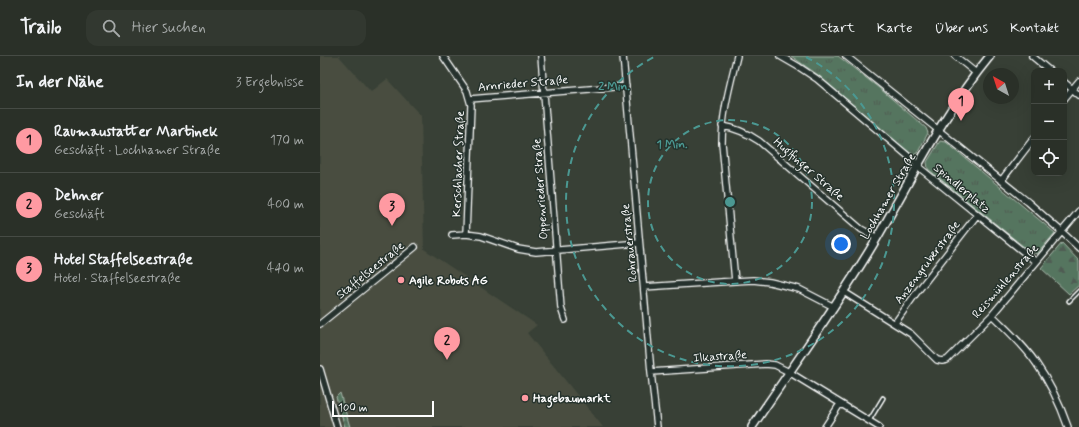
<!DOCTYPE html>
<html lang="de">
<meta charset="utf-8">
<style>
:root{--surface:#2a3028;--page:#323830;--text:#f1f3f6;--muted:#a5a9a8;--line:#464b45;--accent:#ff9aa2}
body{margin:0;font-family:Mynerve,sans-serif;background:var(--page);color:var(--text)}
.controls{position:absolute;right:12px;top:12px;display:grid;overflow:hidden;border-radius:8px;box-shadow:0 4px 16px #0002}
.controls button{width:36px;height:36px;display:grid;place-items:center;padding:0;border:0;border-bottom:1px solid var(--line);background:var(--surface);color:var(--text);font:20px sans-serif}
.compass{position:absolute;left:663px;top:12px;width:36px;height:36px;border-radius:50%;background:var(--surface);box-shadow:0 4px 16px #0002;rotate:321deg}
.scale{position:absolute;left:12px;bottom:10px;width:102px;box-sizing:border-box;padding-left:4px;border:2px solid #fff;border-top:0;font-size:11px;line-height:14px;white-space:nowrap;color:#fff;-webkit-text-stroke:3px #26332d;paint-order:stroke}
.you{position:absolute;left:521px;top:188px;width:14px;height:14px;margin:-10px;border:3px solid #fff;border-radius:50%;background:#1a73e8;box-shadow:0 0 0 6px #1a73e833}
.badge{display:grid;place-items:center;width:26px;height:26px;border-radius:50%;background:var(--accent);color:#111;font-size:13px;font-weight:700}
.pin{position:absolute;translate:-50% -33px;filter:drop-shadow(0 1px 2px #0008)}
.pin::after{content:'';position:absolute;top:21px;width:14px;height:12px;background:inherit;clip-path:polygon(0 0,100% 0,50% 100%)}
.list{margin:0;padding:0;list-style:none}
h2{display:flex;justify-content:space-between;align-items:center;height:52px;margin:0;padding:0 16px;font-size:17px}
h2 small{font-size:13px;font-weight:400;color:var(--muted)}
.list li{display:grid;grid-template-columns:26px 1fr auto;gap:12px;align-items:center;box-sizing:border-box;height:64px;padding:0 16px;border-top:1px solid var(--line)}
.list b{display:block;font-size:15px;white-space:nowrap}
.list p{margin:0;font-size:13px;white-space:nowrap;color:var(--muted)}
.list em{font-size:13px;font-style:normal;color:var(--muted)}
.icon{flex:none;width:22px;height:22px;fill:none;stroke:currentColor;stroke-width:2;stroke-linecap:round;stroke-linejoin:round}
.map{position:relative;flex:none;width:759px;height:371px;overflow:hidden}
header{display:flex;align-items:center;gap:24px;box-sizing:border-box;height:56px;padding:0 20px;background:var(--surface);border-bottom:1px solid var(--line)}
header strong{font-size:19px}
nav{display:flex;gap:22px;margin-inline-start:auto;font-size:14px}
.search{width:280px;height:36px;background:var(--page);display:flex;align-items:center;gap:10px;box-sizing:border-box;padding:0 14px;border-radius:12px;color:var(--muted);font-size:15px}
main{display:flex}
aside{flex:1;background:var(--surface)}
.map>svg:first-child{display:block}
</style>
<header>
<strong>Trailo</strong>
<div class="search"><svg class="icon" aria-label="search" viewBox="0 0 24 24"><circle cx="10" cy="10" r="6"/><path d="M15 15l6 6"/></svg>Hier suchen</div>
<nav><a>Start</a><a>Karte</a><a>Über uns</a><a>Kontakt</a></nav>
</header>
<main>
<aside>
<h2>In der Nähe<small>3 Ergebnisse</small></h2>
<ul class="list">
<li><span class="badge">1</span><div><b>Raumaustatter Martinek</b><p>Geschäft · Lochhamer Straße</p></div><em>170 m</em></li>
<li><span class="badge">2</span><div><b>Dehner</b><p>Geschäft</p></div><em>400 m</em></li>
<li><span class="badge">3</span><div><b>Hotel Staffelseestraße</b><p>Hotel · Staffelseestraße</p></div><em>440 m</em></li>
</ul>
</aside>
<div class="map">
<svg width="759" height="371" viewBox="0 0 759 371">
<defs>
<pattern id="grass-tufts" width="24" height="20" patternUnits="userSpaceOnUse"><rect width="24" height="20" fill="#54745e"/><path d="M3 7l-1-3M5 7V3M7 7l1-3M15 17l-1-3M17 17v-4M19 17l1-3" fill="none" stroke="#4f5c53"/></pattern>
<pattern id="forest-firs" width="22" height="20" patternUnits="userSpaceOnUse"><rect width="22" height="20" fill="#54745e"/><path d="M5 1l3.5 6h-7zM16 11l3.5 6h-7z" fill="#4f5c53"/></pattern>
</defs>
<rect width="100%" height="100%" fill="#384036"/>
<filter id="ink" filterUnits="userSpaceOnUse"><feTurbulence type="fractalNoise" baseFrequency=".025" numOctaves="2"/><feDisplacementMap in="SourceGraphic" scale="8" xChannelSelector="R" yChannelSelector="G"/><feConvolveMatrix kernelMatrix="1 2 1 2 8 2 1 2 1" color-interpolation-filters="sRGB"/></filter>
<g filter="url(#ink)">
<path fill="#484d40" d="M0 0H19L51 36 67 23 101 60 104 193 217 269 207 277 283 371H0Z"/>
<path fill="url(#grass-tufts)" stroke="#aabaae" d="M471 0H518L559 32 606 72 608 77 598 96 594 99 589 97 498 19Z
M620 85 626 86 735 177 717 198 709 195 608 113 607 106Z
M20 337 30 371H25L16 341Z"/>
<path fill="url(#forest-firs)" stroke="#aabaae" d="M742 187 759 205V229L749 238 721 212Z"/>
<g fill="none" stroke-linecap="round" stroke-linejoin="round">
<g stroke="#fff" stroke-width="5.5">
<path id="service" d="M749 245 759 235
M549 365 563 342"/>
</g>
<g stroke="#fff" stroke-width="8">
<path id="minor" d="M123 0 147 35 151 49 146 178
M221 0 241 252 245 264
M303 0 331 316 337 371
M460 0 479 11 497 23 594 105 601 113 716 206
M526 0 708 146 742 176 759 192
M635 0 656 17
M712 0 730 15
M744 26 759 39
M150 43 306 30
M744 43 759 25
M402 70C416 72 427 77 439 85L541 173 557 182
M681 125 714 82
M132 179 146 178 161 180 198 193 216 196 319 187
M415 225 402 87C402 57 410 29 417 0
M324 231 415 225 433 224 450 226 479 233 514 251
M524 236 591 278 617 304 622 305 627 304 672 259 759 155
M672 259C687 274 704 289 716 307 730 327 740 348 748 371
M575 267 597 236 657 159
M0 268 95 191
M0 313 17 371
M331 316 446 308 455 309 469 316 559 371
M505 371 520 348"/>
</g>
<g stroke="#fff" stroke-width="10">
<path id="secondary" d="M432 371C473 310 516 251 554 187 591 124 623 57 670 0"/>
</g>
<use href="#service" stroke="#26332d" stroke-width="2.5"/>
<use href="#minor" stroke="#26332d" stroke-width="5.5"/>
<use href="#secondary" stroke="#26332d" stroke-width="7"/>
</g>
</g>
<g fill="none" stroke="#4b9892" stroke-width="2" stroke-dasharray="7 5">
<circle cx="410" cy="146" r="82"/>
<path d="M486 1A164 164 0 1 1 334 1"/>
</g>
<g fill="#ff9aa2" stroke="#26332d" stroke-width="1.5">
<circle cx="81" cy="224" r="4"/>
<circle cx="205" cy="342" r="4"/>
</g>
<g text-anchor="middle" stroke-width="3" stroke-linejoin="round" paint-order="stroke">
<g font-size="12" fill="#fff" stroke="#26332d">
<text transform="translate(203 27) rotate(-5)" y="4">Arnrieder Straße</text>
<text transform="translate(138 108) rotate(-88)" y="4">Kerschlacher Straße</text>
<text transform="translate(489 113) rotate(41)" y="4">Huglfinger Straße</text>
<text transform="translate(642 132) rotate(40)" y="4">Spindlerplatz</text>
<text transform="translate(220 133) rotate(-94)" y="4">Oppenrieder Straße</text>
<text transform="translate(568 140) rotate(-60)" y="4">Lochhamer Straße</text>
<text transform="translate(309 187) rotate(-96)" y="4">Rohrauerstraße</text>
<text transform="translate(607 206) rotate(-53)" y="4">Anzengruberstraße</text>
<text transform="translate(50 214) rotate(-39)" y="4">Staffelseestraße</text>
<text transform="translate(685 225) rotate(-49)" y="4">Reismühlenstraße</text>
<text transform="translate(400 300) rotate(-4)" y="4">Ilkastraße</text>
</g>
<g font-size="12" font-weight="bold" fill="#fff" stroke="#26332d" text-anchor="start">
<text x="89" y="228">Agile Robots AG</text>
<text x="213" y="346">Hagebaumarkt</text>
</g>
</g>
<circle cx="410" cy="146" r="6" fill="#4b9892" stroke="#26332d" stroke-width="2"/>
<g font-size="12" text-anchor="middle" font-weight="bold" fill="#4b9892" stroke="#26332d" stroke-width="3" stroke-linejoin="round" paint-order="stroke">
<text x="294" y="34">2 Min.</text>
<text x="352" y="92">1 Min.</text>
</g>
</svg>
<div class="controls">
<button>+</button>
<button>−</button>
<button><svg class="icon" aria-label="locate" viewBox="0 0 24 24"><circle cx="12" cy="12" r="6"/><path d="M12 2v4M12 18v4M2 12h4M18 12h4"/></svg></button>
</div>
<svg class="compass" viewBox="-18 -18 36 36"><path d="M0-13l5 13h-10z" fill="#e53935"/><path d="M0 13l5-13h-10z" fill="#a5a9a8"/></svg>
<div class="scale">100 m</div>
<div class="you"></div>
<div class="pin badge" style="left:641px;top:65px">1</div>
<div class="pin badge" style="left:127px;top:304px">2</div>
<div class="pin badge" style="left:72px;top:170px">3</div>
</div>
</main>
